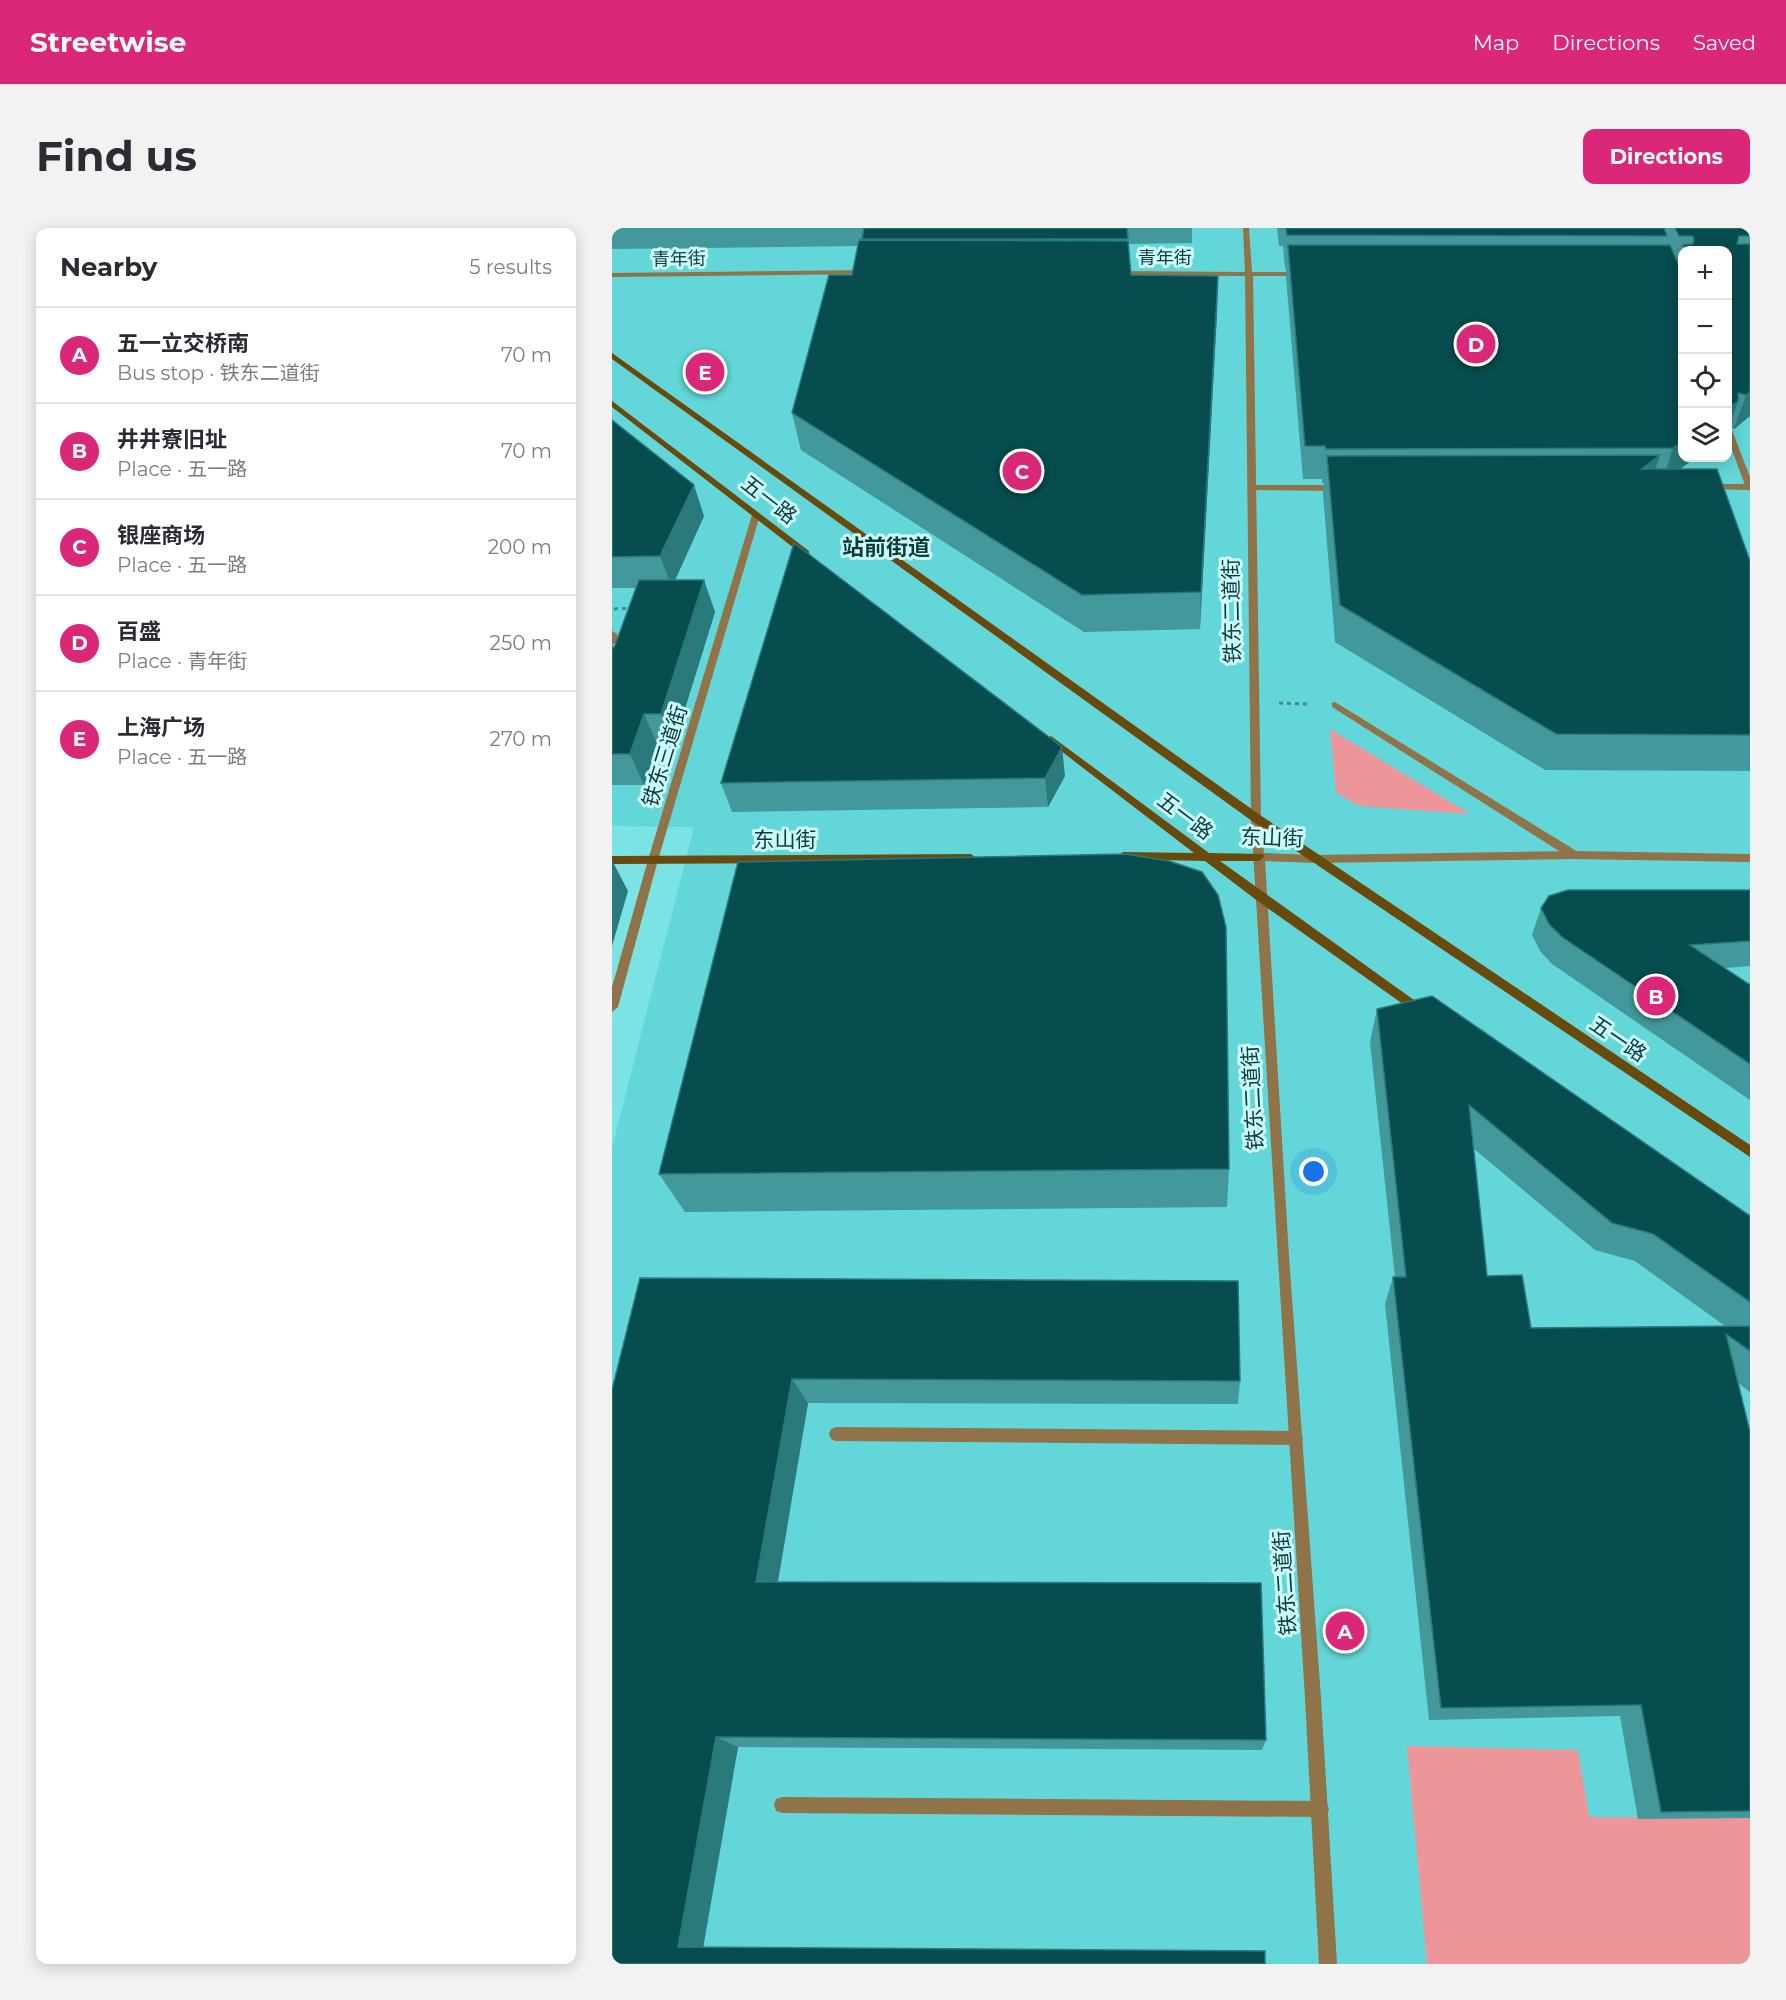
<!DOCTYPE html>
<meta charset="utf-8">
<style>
:root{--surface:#fff;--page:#f2f2f3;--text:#2b2b33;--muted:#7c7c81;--line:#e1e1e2;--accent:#db2777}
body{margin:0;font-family:Montserrat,"Noto Sans SC",sans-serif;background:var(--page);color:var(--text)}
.controls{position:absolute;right:18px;top:18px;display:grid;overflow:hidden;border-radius:12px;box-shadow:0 3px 15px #0003}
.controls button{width:54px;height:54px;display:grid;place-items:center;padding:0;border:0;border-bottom:2px solid var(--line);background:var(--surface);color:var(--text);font:30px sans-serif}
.you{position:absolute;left:702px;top:944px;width:21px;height:21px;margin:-15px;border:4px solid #fff;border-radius:50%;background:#1a73e8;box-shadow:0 0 0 9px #1a73e833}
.badge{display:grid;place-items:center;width:39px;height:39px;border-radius:50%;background:var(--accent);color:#fff;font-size:20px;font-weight:700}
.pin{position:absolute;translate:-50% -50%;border:3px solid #fff;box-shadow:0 2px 6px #0006}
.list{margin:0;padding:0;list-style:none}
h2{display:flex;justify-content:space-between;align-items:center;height:78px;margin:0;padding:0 24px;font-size:26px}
h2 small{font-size:20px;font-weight:400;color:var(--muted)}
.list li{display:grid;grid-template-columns:39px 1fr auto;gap:18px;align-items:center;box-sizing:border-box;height:96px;padding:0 24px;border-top:2px solid var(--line)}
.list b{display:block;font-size:22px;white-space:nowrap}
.list p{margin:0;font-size:20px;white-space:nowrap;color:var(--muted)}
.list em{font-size:20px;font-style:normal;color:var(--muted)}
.icon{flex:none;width:33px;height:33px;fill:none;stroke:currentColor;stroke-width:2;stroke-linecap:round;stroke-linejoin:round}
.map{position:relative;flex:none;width:1138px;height:1736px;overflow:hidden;border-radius:12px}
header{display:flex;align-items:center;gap:36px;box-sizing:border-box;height:84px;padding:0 30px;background:var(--accent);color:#fff}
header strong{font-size:28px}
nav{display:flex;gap:33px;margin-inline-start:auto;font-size:21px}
.intro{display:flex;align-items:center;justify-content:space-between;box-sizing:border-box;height:144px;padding:0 36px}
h1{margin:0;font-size:42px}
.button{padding:15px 27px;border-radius:12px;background:var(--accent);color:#fff;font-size:21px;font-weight:700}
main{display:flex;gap:36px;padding:0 36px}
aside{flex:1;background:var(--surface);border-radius:12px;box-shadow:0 3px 15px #0003}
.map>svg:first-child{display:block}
</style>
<header>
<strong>Streetwise</strong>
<nav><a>Map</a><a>Directions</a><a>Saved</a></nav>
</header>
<div class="intro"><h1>Find us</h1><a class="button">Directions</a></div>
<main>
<aside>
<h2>Nearby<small>5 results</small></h2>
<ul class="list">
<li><span class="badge">A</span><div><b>五一立交桥南</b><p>Bus stop · 铁东二道街</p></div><em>70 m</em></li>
<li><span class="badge">B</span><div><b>井井寮旧址</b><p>Place · 五一路</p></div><em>70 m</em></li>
<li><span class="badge">C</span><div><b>银座商场</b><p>Place · 五一路</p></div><em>200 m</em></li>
<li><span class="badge">D</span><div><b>百盛</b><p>Place · 青年街</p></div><em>250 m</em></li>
<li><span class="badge">E</span><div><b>上海广场</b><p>Place · 五一路</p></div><em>270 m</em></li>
</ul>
</aside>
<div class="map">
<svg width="1138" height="1736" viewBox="0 0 1138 1736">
<rect width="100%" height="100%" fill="#7ce3e5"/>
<path fill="#62d6d8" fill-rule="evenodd" d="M0 0H1138V1736H0V920L82 599 0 598ZM1070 22H1116V230H1070Z"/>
<path fill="#ed9699" d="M718 501 858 586 747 578 724 565Z
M795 1518 966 1522 977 1589 1138 1590V1736H815Z"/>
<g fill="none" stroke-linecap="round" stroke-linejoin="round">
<path stroke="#428c8d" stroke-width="3" stroke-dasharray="4 4" stroke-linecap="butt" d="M2 381 22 380
M667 475 698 476"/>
<path fill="#907348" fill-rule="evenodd" d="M1097 256H1138V262L1094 261 1093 259Z
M640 257H726L730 260 726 263 637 262 636 260Z
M723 474 966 624 967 627 966 630H958L720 479V475Z
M224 1199 684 1203 689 1205 691 1210 689 1215 684 1217 224 1213 219 1211 217 1206 219 1201Z
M170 1569 709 1573 715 1575 717 1581 715 1587 709 1589 170 1585 164 1583 162 1577 164 1571Z"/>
<path fill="#907348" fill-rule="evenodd" d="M631 0H637L640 44H689L693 46 689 48H641L649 590 652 625 703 627 962 623 1138 626V634L962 631 703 635 653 633 677 1028 709 1470 725 1736H707L693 1470 639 590 633 48 502 47 498 45 502 43 633 44Z
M260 42V46H257L0 49V45Z
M1116 200 1120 202 1138 249V263L1134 260 1116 211Z
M144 284 148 287 46 632 6 779 0 784V759L36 632 140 287Z
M0 403 5 406V414L0 417Z"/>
<path fill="#6a490c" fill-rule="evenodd" d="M0 125 648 587 1138 917V929L640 593 0 131Z
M0 173 197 323V327H191L0 179Z
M439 508 597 625 651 626 652 629 647 633H608L813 780 815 783 813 786H805L647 674 593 633 507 631 506 628 511 624 582 625 436 513 434 511Z
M359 626 364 630 359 634 0 636V628Z"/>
</g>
<path fill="#42989a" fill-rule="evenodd" d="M0 0H580V15L516 16 519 47 606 48 605 85 588 401 472 404 189 222 180 185 240 47 246 18 0 21Z
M665 0H1138V188L1122 201 1116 199V202V22H1071V230H1083L1068 241 1138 333V543L933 542 723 414 711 265 712 255H710V251H691L674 49V40H673L671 18H667Z
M0 192 92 288 63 352 103 384 62 516H45L32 557H0V418L2 420 25 360H0Z
M453 548 436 579 120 584 109 555Z
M1138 662V738L1113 740 1138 757V872L940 736 928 723 920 707 929 680Z
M765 781 1138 988V1164L1126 1155 1138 1204V1590L1026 1591 1008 1488 817 1492 773 1076 781 1049H783L758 814ZM861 920 983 1022 1023 1033 1113 1098 919 1100 875 1048Z
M617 941 615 979 73 984 47 946Z
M28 1050 628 1153 626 1176 196 1175 166 1354 654 1512 650 1522 126 1519 91 1720 0 1736Z"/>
<path fill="#2a797b" d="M606 48 605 85 588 401 589 364Z
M1138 164V188L1122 201 1134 167Z
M1126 173 1116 202V181Z
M1071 214V230H1083L1050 254 1061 220Z
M1048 227 1036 264 1030 241Z
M82 257 92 288 60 359 48 328Z
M92 352 103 384 62 516 49 486Z
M32 486 45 516 32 557 18 526Z
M450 519 453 548 436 579 433 550Z
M0 632 16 663 0 718Z
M180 1151 196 1175 163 1370 144 1354Z
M104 1509 126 1519 91 1720 66 1719Z"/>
<path fill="#074c4e" stroke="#2a797b" stroke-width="1.5" d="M252 0H515L516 11H250Z
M674 0H1052L1055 8 675 7Z
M1063 0H1138V8H1127L1125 16H1138V164L1134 167 1126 165V173L1116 181V22H1073L1071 17 1081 16 1082 10 1080 8H1067Z
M247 12 516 13 519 47 606 48 589 364 470 367 180 185 217 47H240Z
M676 17H1058L1071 47V214L1061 220 714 221 713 218H693Z
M0 192 82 257 48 328 0 329Z
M1048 227 1030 241H1105L1138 333V507L944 506 728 377 715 228Z
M182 315 450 519 433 550 109 555Z
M27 352H92L49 486H32L18 526H0V418L2 420Z
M514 626 557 633 590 644 606 667 614 699 617 941 47 946 126 634Z
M956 662H1138V713L1078 717 1138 757V836L950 709 937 696 929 680 937 668Z
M820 768 1138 988V1074L1041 1006 1000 995 857 877 875 1048 910 1047 919 1100 1138 1098V1123L1114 1106 1138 1204V1583L1049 1584 1029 1477 829 1480 781 1049H794L765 781Z
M28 1050 626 1053 628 1153 180 1151 144 1354 649 1355 654 1512 104 1509 66 1719 653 1723V1736H0V1162Z"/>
<g text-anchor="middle" stroke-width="6" stroke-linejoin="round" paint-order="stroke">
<g font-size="18" fill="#0d3b3c" stroke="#cbfbfb">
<text x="553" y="36">青年街</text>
<text transform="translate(67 31) rotate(-1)" y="6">青年街</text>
</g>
<g font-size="21" fill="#0d3b3c" stroke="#cbfbfb">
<text transform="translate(157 272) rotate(38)" y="7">五一路</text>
<text transform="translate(620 383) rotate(-91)" y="7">铁东二道街</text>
<text transform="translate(53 528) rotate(-73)" y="7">铁东三道街</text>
<text transform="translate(573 588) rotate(37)" y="7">五一路</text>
<text transform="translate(660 610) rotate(2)" y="7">东山街</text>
<text x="173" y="619">东山街</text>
<text transform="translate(1006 811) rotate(34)" y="7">五一路</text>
<text transform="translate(641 870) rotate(-93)" y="7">铁东二道街</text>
<text transform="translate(673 1355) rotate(-94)" y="7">铁东二道街</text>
</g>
<g font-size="22" font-weight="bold" fill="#0d3b3c" stroke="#cbfbfb">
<text x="274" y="327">站前街道</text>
</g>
</g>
</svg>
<div class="controls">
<button>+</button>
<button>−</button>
<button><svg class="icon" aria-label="locate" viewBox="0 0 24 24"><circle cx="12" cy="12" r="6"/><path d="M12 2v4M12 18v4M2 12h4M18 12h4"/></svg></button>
<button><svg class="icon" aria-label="layers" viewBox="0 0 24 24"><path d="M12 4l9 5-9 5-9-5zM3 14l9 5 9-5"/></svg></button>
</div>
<div class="you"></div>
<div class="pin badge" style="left:733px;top:1403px">A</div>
<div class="pin badge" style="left:1044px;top:768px">B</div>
<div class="pin badge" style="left:410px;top:243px">C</div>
<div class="pin badge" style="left:864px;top:116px">D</div>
<div class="pin badge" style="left:93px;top:144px">E</div>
</div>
</main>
